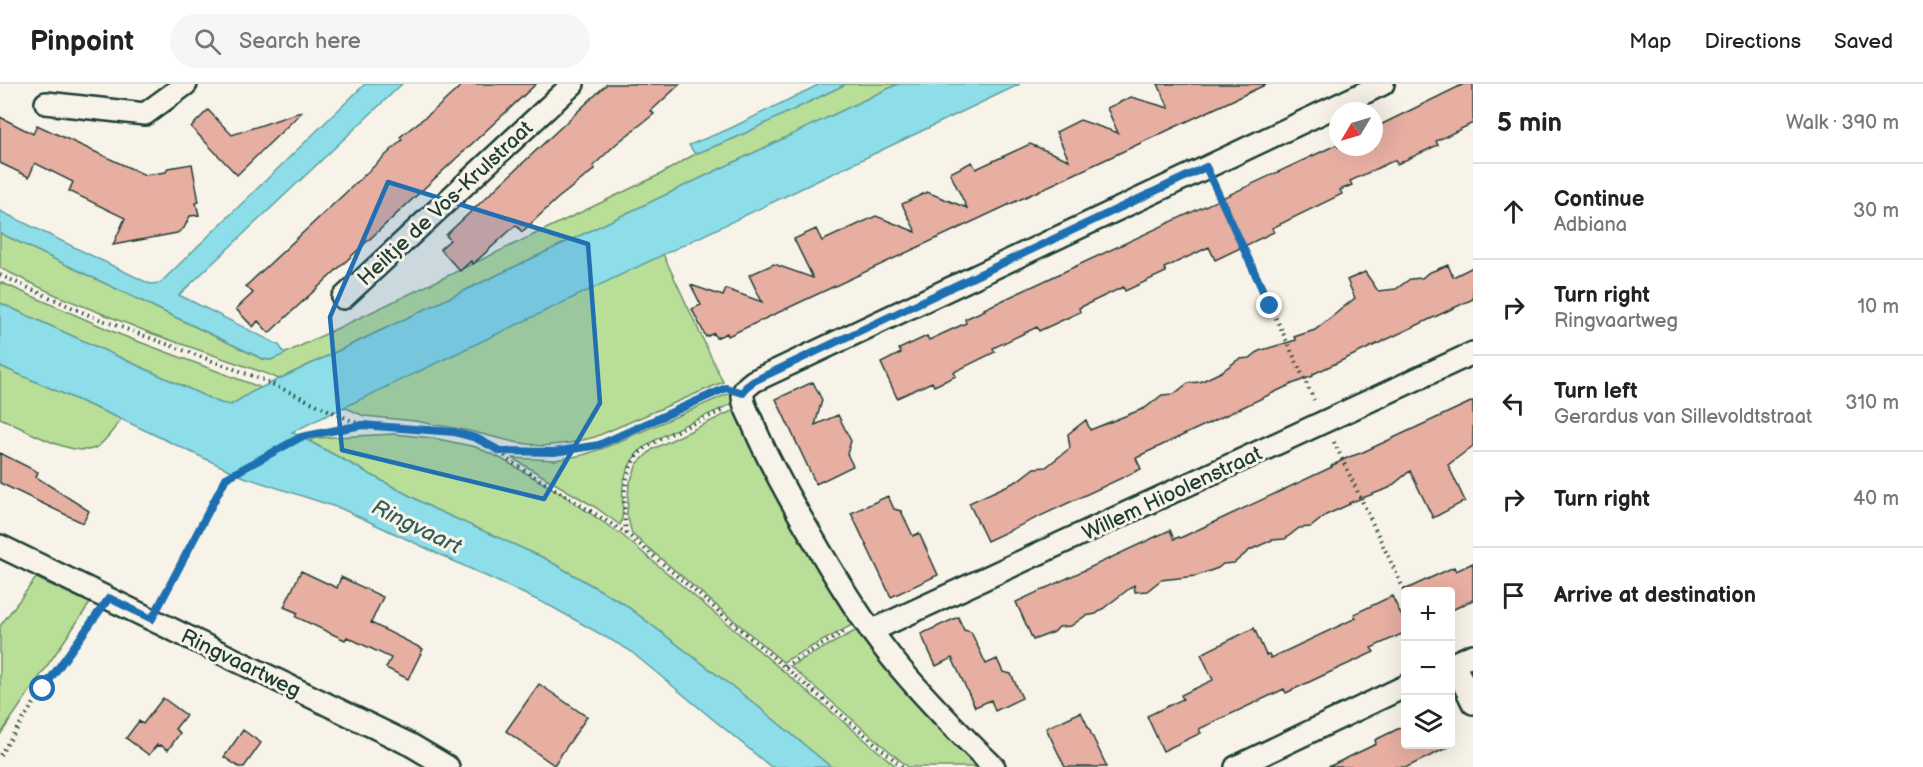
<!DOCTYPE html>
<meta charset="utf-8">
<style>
:root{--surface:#fff;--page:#f6f6f6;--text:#222;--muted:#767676;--line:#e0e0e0}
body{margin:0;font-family:"Balsamiq Sans",sans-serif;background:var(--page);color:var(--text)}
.controls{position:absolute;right:18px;bottom:18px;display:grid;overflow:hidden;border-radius:6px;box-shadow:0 6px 24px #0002}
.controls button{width:54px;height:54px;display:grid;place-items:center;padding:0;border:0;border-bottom:2px solid var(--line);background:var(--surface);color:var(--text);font:30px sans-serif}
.compass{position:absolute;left:1329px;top:18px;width:54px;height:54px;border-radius:50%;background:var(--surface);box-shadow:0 6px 24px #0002;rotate:232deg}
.stop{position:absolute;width:18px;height:18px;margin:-14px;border:4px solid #1f6fb2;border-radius:50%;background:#fff}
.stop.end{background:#1f6fb2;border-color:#fff;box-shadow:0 2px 6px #0008}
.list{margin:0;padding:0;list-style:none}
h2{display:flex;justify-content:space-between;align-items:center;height:78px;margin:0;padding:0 24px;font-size:26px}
h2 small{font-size:20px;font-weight:400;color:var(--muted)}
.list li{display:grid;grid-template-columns:39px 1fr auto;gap:18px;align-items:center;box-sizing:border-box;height:96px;padding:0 24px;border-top:2px solid var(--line)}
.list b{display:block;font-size:22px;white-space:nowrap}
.list p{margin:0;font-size:20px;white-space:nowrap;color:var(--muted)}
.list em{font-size:20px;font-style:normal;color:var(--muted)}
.icon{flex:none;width:33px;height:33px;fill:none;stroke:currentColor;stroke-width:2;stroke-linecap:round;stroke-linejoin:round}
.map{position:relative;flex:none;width:1473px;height:683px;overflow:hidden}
header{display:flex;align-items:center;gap:36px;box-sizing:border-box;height:84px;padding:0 30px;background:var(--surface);border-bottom:2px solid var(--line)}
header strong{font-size:28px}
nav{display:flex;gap:33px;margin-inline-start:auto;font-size:21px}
.search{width:420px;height:54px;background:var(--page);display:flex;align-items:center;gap:15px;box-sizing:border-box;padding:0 21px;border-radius:33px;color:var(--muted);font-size:22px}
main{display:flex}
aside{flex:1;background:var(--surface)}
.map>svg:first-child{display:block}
</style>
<header>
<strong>Pinpoint</strong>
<div class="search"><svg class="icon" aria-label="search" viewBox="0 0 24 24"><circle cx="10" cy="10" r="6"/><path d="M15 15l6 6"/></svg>Search here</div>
<nav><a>Map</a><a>Directions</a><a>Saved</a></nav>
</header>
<main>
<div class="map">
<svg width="1473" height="683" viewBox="0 0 1473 683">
<rect width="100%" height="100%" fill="#f7f3e8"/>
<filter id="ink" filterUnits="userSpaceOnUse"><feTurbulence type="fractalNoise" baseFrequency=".0167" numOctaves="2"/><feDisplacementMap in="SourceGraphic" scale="12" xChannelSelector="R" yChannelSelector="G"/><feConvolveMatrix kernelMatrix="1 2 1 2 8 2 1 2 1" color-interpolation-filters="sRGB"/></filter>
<g filter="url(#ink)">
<path fill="#b9de98" stroke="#6c8e66" stroke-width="1.5" d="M846 0H898L279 295 262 288 153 250 58 212 0 184V149L262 275 271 276 659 91 695 70 735 54Z
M663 170 723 298 595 353 570 359 542 362 514 358 469 347 415 337 364 332 344 323Z
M0 198 121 251 262 304 230 321 220 319 0 219Z
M0 282 121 335C114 345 107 356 97 363 75 376 21 343 0 334Z
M730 309 734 319C711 330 650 353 636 371 630 378 627 387 624 396 620 409 626 432 620 441L595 423 512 374 555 376 583 371 606 363Z
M736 325C771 399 806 472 852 541L783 578 632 450 627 430 629 401 637 380 653 365Z
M394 350 433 354 476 363 498 373 557 407 622 451 897 683H831L755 620 624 520 544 474 434 425 309 357 316 354Z
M36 494 90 519 0 651V542Z
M857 546C894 595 932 643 978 683H908L790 582Z"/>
<path fill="#8ddee8" stroke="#619ea0" stroke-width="1.5" d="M365 0H402L179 211 279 261 285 270 271 276 263 275 0 149V127L150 200 160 199Z
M820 0H846L735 54 695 70 689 61 729 45Z
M898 0H1020L292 348 434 425 544 474 624 520 755 620 831 683H771L629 566 552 523 342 425 244 393 121 335 0 282V219L220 319 231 321 250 309Z"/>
<path fill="#e7aea2" stroke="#1f3d34" stroke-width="1.5" d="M463 0H536L269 249 258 237 253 243 236 225 253 209 246 202 402 56 400 53 438 23Z
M607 0H680L651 27 654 30 616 60 593 82 595 85 557 115 522 148 516 141 473 180 471 177 460 187 440 165 450 156 446 151Z
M1158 0H1267L728 252 727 249 716 254 714 249 706 253 692 225 701 221 691 201 723 212 726 205 762 218 749 191 774 180 813 194 794 155 816 145 822 157 876 132 916 148 902 120 927 108 967 124 950 89 972 78 976 85 1030 60 1069 76 1056 48 1080 36 1118 49 1107 24 1131 13 1169 24Z
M1464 0H1473V39L1436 57 1438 61 1397 80 1395 76 1350 97 1352 101 1340 106 1342 110 1272 144 1274 148 1215 176 1209 163 1164 184 1166 188 1125 207 1123 203 1079 224 1080 228 1039 247 1037 243 993 264 995 268 954 288 956 292 934 302 932 298 897 314 881 279 901 269 899 265 927 252 929 256 966 239 965 235 985 226 984 225 1338 60V63H1374V44Z
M208 26 232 51 303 27 237 91 191 43Z
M0 33 33 50 37 41 145 91 166 88 168 84 192 80 199 118 196 119 199 131 190 132 184 144 177 149 113 161 125 134 69 107 73 98 35 79 29 93 0 79Z
M1448 181 1453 193 1473 183V215L1313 290V292L1292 300 1141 371V372L1136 374 1141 385 987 457 969 419 1017 397 1034 384 1046 383 1070 364 1068 350 1086 336 1090 346 1145 324 1162 311 1174 310 1188 299 1200 298 1221 288 1239 275 1250 274 1259 267 1296 256 1294 253 1315 246 1355 214 1347 196 1365 188 1378 207 1396 205 1410 195 1422 194 1428 189Z
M813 298 822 316 815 341 838 331 851 357 847 370 853 382 816 400 776 315Z
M1473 317V362L1448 381 1465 417 1433 434 1410 387 1389 404 1349 419 1350 420 1326 431 1311 443 1299 444 1285 455 1272 456 1250 466 1234 479 1223 480 1218 484 1196 492 1161 496 1147 507 1135 508 1134 501 1096 530 1085 532 1071 542 1059 543 1054 548 1033 556 1016 518 1170 446 1174 455 1179 453 1180 454 1332 383 1331 382 1349 373 1361 369Z
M0 369 38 388 36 393 89 427 83 439 0 399Z
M888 412 894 425 901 427 913 452 919 449 938 491 891 513 851 429Z
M1473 479V516L1450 527V507H1402L1454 483 1456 487Z
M301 487 337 504 341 493 383 513 371 539 423 565 408 595 386 584 391 574 347 553 345 556 296 533 298 529 284 523Z
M1392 512 1406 541V548L1371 564 1374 568 1324 591 1286 609 1284 605 1199 645 1201 649 1163 667 1147 632 1183 615 1181 611 1213 596 1201 570 1254 544 1266 571 1269 570 1271 574 1356 534 1354 530Z
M958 533 964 546 971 548 986 580 997 575 1003 588 1011 590 1022 614 995 627 991 616 975 623 952 574 936 582 921 550Z
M539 600 587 633 554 681 506 647Z
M163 614 186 631 175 645 180 649 168 666 160 661 159 662 157 661 149 671 126 654 139 637 143 640Z
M1081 628 1107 683H1065L1046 644Z
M1406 641V660H1455L1407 683H1328L1376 660 1375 656Z
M243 646 261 659 244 683H239L224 673Z"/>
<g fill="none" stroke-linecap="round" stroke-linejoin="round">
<g stroke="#1f3d34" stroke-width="26">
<path id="street" d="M46 19 145 30 186 0
M343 214 573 0
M0 462 411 661 448 683
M871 547 1473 269
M1454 580 1473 619
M1450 581 1473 571
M994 683C958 648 922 612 891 573 859 533 833 490 808 446 788 412 768 377 753 340 750 332 742 320 743 310 744 304 749 301 754 297L1383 0
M1236 683 1406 602"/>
</g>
<path stroke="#1f3d34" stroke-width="4" stroke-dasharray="1.5 4.5" stroke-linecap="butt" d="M1215 103 1314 316
M0 191 91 232 261 295 361 341
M1334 358 1406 510
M501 367 508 376 626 449 903 683
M626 449C624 424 621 393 637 372 648 357 704 335 724 326
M162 516 227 394 301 353 362 341 454 348 476 354 500 367 554 368 599 361 719 307
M785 582 844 548
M0 671 43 605 95 534"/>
<use href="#street" stroke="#f7f3e8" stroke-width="21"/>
</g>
</g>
<g fill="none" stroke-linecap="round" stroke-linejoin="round" filter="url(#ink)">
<path stroke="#1f6fb2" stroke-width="8" d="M43 605 109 514 152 535 226 394 301 353 362 341 454 348 476 354 500 367 554 368 599 361 726 304 743 309 746 303 754 297 1206 83 1270 222"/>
</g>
<path fill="#1f6fb2" fill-opacity="0.2" stroke="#1f6fb2" stroke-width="4.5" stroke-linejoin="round" d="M388 98 588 160 600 319 544 415 342 366 330 233Z"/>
<g text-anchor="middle" stroke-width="6" stroke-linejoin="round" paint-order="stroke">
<g font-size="21" fill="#1f3d34" stroke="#f7f3e8">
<text transform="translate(445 119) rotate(-43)" y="7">Heiltje de Vos-Krulstraat</text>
<text transform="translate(1172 409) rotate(-25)" y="7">Willem Hioolenstraat</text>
<text transform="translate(241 579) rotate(26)" y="7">Ringvaartweg</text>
</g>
<g font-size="22" font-style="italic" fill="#355d58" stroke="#f7f3e8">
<text transform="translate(417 442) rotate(26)" y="8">Ringvaart</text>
</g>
</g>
</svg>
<div class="controls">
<button>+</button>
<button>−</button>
<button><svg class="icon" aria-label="layers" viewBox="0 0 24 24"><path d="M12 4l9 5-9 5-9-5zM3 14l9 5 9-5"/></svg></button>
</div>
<svg class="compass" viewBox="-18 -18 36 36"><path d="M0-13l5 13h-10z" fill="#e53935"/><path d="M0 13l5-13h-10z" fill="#767676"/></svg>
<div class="stop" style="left:43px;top:605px"></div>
<div class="stop end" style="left:1270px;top:222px"></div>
</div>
<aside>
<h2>5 min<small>Walk · 390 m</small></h2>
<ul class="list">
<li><svg class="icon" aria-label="ahead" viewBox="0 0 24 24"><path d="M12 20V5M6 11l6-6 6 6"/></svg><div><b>Continue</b><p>Adbiana</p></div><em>30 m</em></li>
<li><svg class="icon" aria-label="right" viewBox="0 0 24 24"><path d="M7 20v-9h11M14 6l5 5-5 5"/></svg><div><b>Turn right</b><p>Ringvaartweg</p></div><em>10 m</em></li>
<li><svg class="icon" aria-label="left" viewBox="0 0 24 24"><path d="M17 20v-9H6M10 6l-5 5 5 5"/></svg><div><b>Turn left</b><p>Gerardus van Sillevoldtstraat</p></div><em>310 m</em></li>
<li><svg class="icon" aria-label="right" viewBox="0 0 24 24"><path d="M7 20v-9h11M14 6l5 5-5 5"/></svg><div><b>Turn right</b></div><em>40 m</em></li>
<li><svg class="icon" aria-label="arrive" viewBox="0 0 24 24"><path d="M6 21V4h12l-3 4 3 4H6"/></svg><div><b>Arrive at destination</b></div></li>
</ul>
</aside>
</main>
